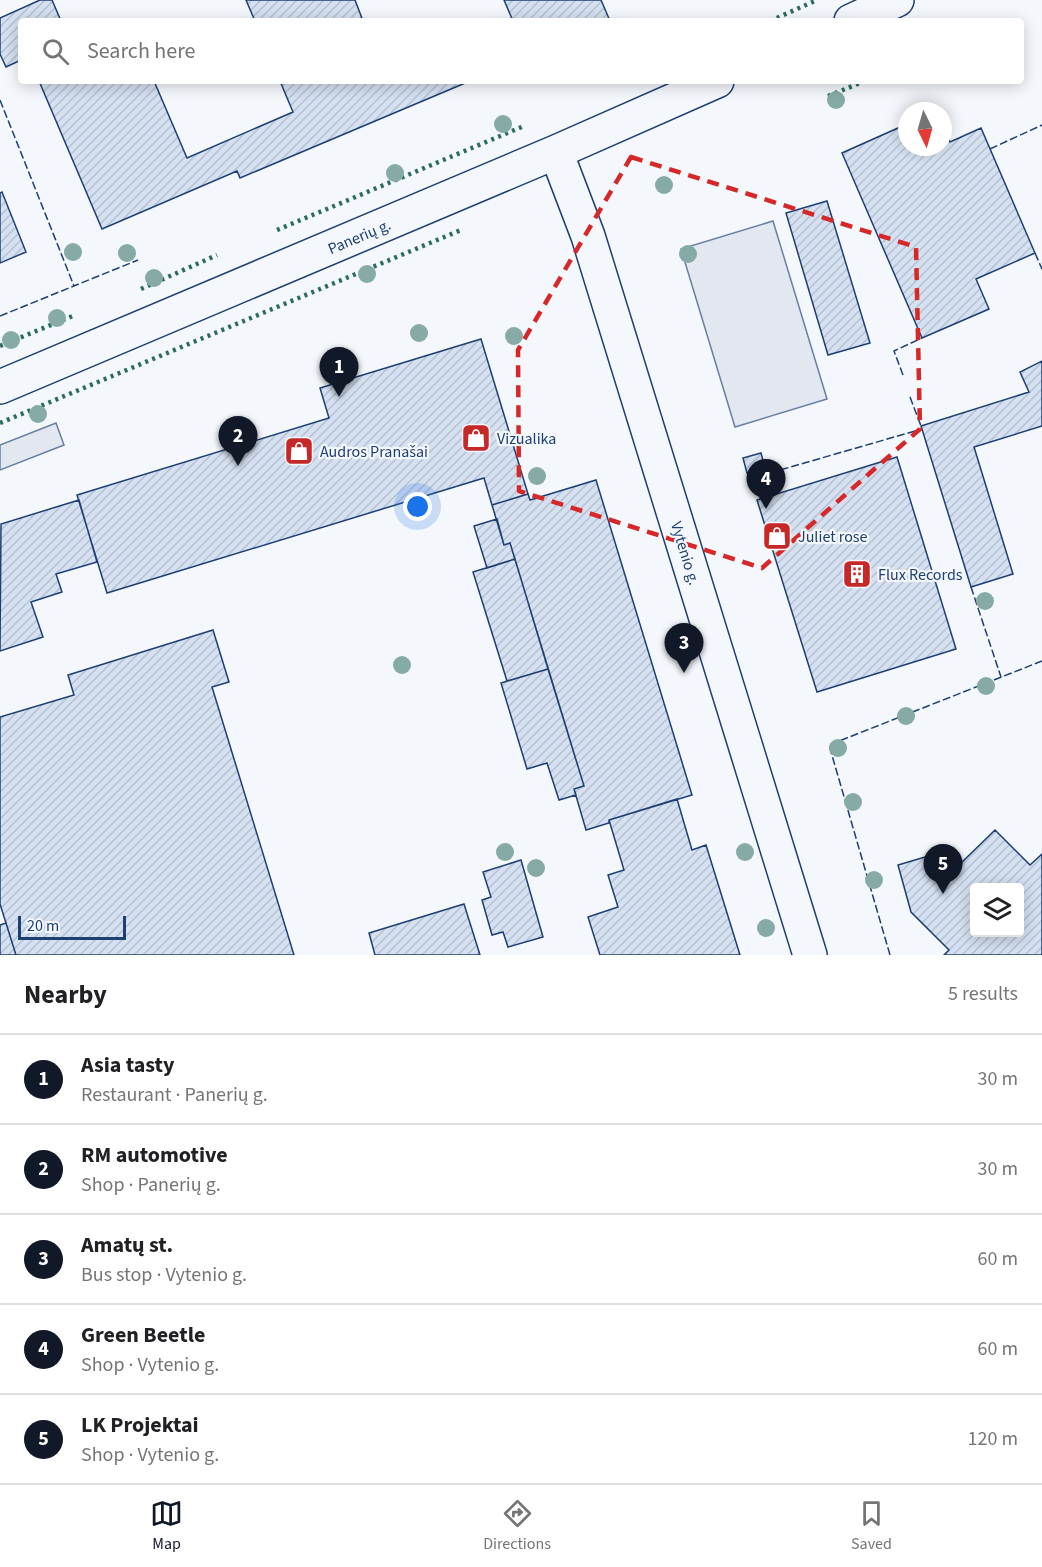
<!DOCTYPE html>
<meta charset="utf-8">
<style>
:root{--surface:#fff;--page:#f6f6f6;--text:#202124;--muted:#757577;--line:#e0e0e0;--accent:#111827}
body{margin:0;font-family:"Source Sans 3",sans-serif;background:var(--page);color:var(--text)}
.controls{position:absolute;right:18px;bottom:18px;display:grid;overflow:hidden;border-radius:6px;box-shadow:0 3px 15px #0003}
.controls button{width:54px;height:54px;display:grid;place-items:center;padding:0;border:0;border-bottom:2px solid var(--line);background:var(--surface);color:var(--text);font:30px sans-serif}
.compass{position:absolute;left:898px;top:102px;width:54px;height:54px;border-radius:50%;background:var(--surface);box-shadow:0 3px 15px #0003;rotate:175deg}
.scale{position:absolute;left:18px;bottom:15px;width:108px;box-sizing:border-box;padding-left:6px;border:3px solid #1d3f73;border-top:0;font-size:16px;line-height:21px;white-space:nowrap;color:#1d3f73;-webkit-text-stroke:4px #f4f7fb;paint-order:stroke}
.you{position:absolute;left:418px;top:507px;width:21px;height:21px;margin:-15px;border:4px solid #fff;border-radius:50%;background:#1a73e8;box-shadow:0 0 0 9px #1a73e833}
.badge{display:grid;place-items:center;width:39px;height:39px;border-radius:50%;background:var(--accent);color:#fff;font-size:20px;font-weight:700}
.pin{position:absolute;translate:-50% -50px;filter:drop-shadow(0 2px 3px #0008)}
.pin::after{content:'';position:absolute;top:32px;width:21px;height:18px;background:inherit;clip-path:polygon(0 0,100% 0,50% 100%)}
.list{margin:0;padding:0;list-style:none}
h2{display:flex;justify-content:space-between;align-items:center;height:78px;margin:0;padding:0 24px;font-size:26px}
h2 small{font-size:20px;font-weight:400;color:var(--muted)}
.list li{display:grid;grid-template-columns:39px 1fr auto;gap:18px;align-items:center;box-sizing:border-box;height:90px;padding:0 24px;border-top:2px solid var(--line)}
.list b{display:block;font-size:22px;white-space:nowrap}
.list p{margin:0;font-size:20px;white-space:nowrap;color:var(--muted)}
.list em{font-size:20px;font-style:normal;color:var(--muted)}
.icon{flex:none;width:33px;height:33px;fill:none;stroke:currentColor;stroke-width:2;stroke-linecap:round;stroke-linejoin:round}
.map{position:relative;flex:none;width:1042px;height:955px;overflow:hidden}
.search{position:absolute;background:var(--surface);box-shadow:0 3px 15px #0003;left:18px;right:18px;top:18px;height:66px;display:flex;align-items:center;gap:15px;box-sizing:border-box;padding:0 21px;border-radius:6px;color:var(--muted);font-size:22px}
.sheet{height:528px;background:var(--surface)}
nav{display:flex;justify-content:space-around;align-items:center;box-sizing:border-box;height:84px;border-top:2px solid var(--line);background:var(--surface);font-size:16px;color:var(--muted)}
nav a{display:grid;justify-items:center;gap:3px}
nav .on{color:var(--accent)}
.map>svg:first-child{display:block}
</style>
<div class="map">
<svg width="1042" height="955" viewBox="0 0 1042 955">
<defs>
<pattern id="building-hatch" width="6" height="6" patternUnits="userSpaceOnUse" patternTransform="scale(1.5)"><rect width="6" height="6" fill="#d5e0f0"/><path d="M-1 1l2-2M0 6l6-6M5 7l2-2" fill="none" stroke="#b6c1d1"/></pattern>
</defs>
<rect width="100%" height="100%" fill="#f4f7fb"/>
<path fill="#e3e8f0" stroke="#687fa3" stroke-width="1.5" d="M773 221 827 399 735 427 681 249Z
M56 423 64 445 0 470V445Z"/>
<path fill="url(#building-hatch)" stroke="#1d3f73" stroke-width="1.5" fill-rule="evenodd" d="M40 0H52L61 21H21V60L6 67 0 54V18Z
M246 0H355L363 21H255Z
M504 0H601L610 21H513Z
M39 81H154L187 158 293 112 280 81H470L240 178 237 171 102 229Z
M907 124V147H943V126L950 142 981 128 1035 253 976 279 989 309 922 338 842 153Z
M2 192 26 252 0 263V193Z
M827 201 870 343 828 355 786 213Z
M481 339 528 494 492 505 484 478 107 593 77 495 329 418 320 388Z
M1042 361V426L974 447 1013 574 971 587 921 426 1029 392 1020 372Z
M761 453 765 468 747 473 743 458Z
M897 457 956 649 817 692 757 500Z
M596 480 692 795 609 820V823L586 830 574 789 584 786 510 543 504 545 492 505 528 494 530 500Z
M79 500 97 562 56 574 62 592 31 602 43 637 0 651 1 524Z
M497 519 504 545 510 543 515 559 487 568 474 526Z
M515 559 548 669 507 681 473 572Z
M213 630 229 682 212 687 294 955H16L0 904V717L74 695 68 675Z
M548 669 584 786 574 789 576 795 559 800 547 763 527 769 501 683Z
M677 799 692 850 706 845 740 955H600L588 917 618 907 608 875 624 870 609 820Z
M995 830 1030 865 1042 854V955H944L949 950 911 912 898 865 932 855 934 860 948 856 959 865ZM974 888H1020V933H974Z
M521 860 543 937 508 947 503 932 492 935 482 900 491 897 483 872Z
M464 904 480 955H375L369 933Z
M6 923 16 955H0V925Z"/>
<g fill="none" stroke-linecap="round" stroke-linejoin="round">
<g stroke="#1d3f73" stroke-width="36">
<path id="minor" d="M851 21 897 0
M556 152 588 236 810 955
M0 387 556 152 717 81"/>
</g>
<use href="#minor" stroke="#f4f7fb" stroke-width="33"/>
<path stroke="#2c6c60" stroke-width="4.5" stroke-dasharray="3 4.5" stroke-linecap="butt" d="M770 21 817 0
M828 96 865 81
M277 230 524 126
M141 289 217 255
M0 346 75 315
M0 423 461 230"/>
<path stroke="#1d3f73" stroke-width="1.5" stroke-dasharray="8 3" stroke-linecap="butt" d="M0 100 74 286
M990 149 1042 125
M1035 253 1042 269
M0 316 138 260
M903 375 894 351 922 338
M910 397 921 426
M749 479 922 429
M971 587 1001 677
M890 955 829 745 1042 661"/>
</g>
<g fill="#86aba6">
<circle cx="836" cy="100" r="9"/>
<circle cx="503" cy="124" r="9"/>
<circle cx="395" cy="173" r="9"/>
<circle cx="664" cy="185" r="9"/>
<circle cx="73" cy="252" r="9"/>
<circle cx="127" cy="253" r="9"/>
<circle cx="688" cy="254" r="9"/>
<circle cx="367" cy="274" r="9"/>
<circle cx="154" cy="278" r="9"/>
<circle cx="57" cy="318" r="9"/>
<circle cx="419" cy="333" r="9"/>
<circle cx="514" cy="336" r="9"/>
<circle cx="11" cy="340" r="9"/>
<circle cx="38" cy="414" r="9"/>
<circle cx="537" cy="476" r="9"/>
<circle cx="985" cy="601" r="9"/>
<circle cx="402" cy="665" r="9"/>
<circle cx="986" cy="686" r="9"/>
<circle cx="906" cy="716" r="9"/>
<circle cx="838" cy="748" r="9"/>
<circle cx="853" cy="802" r="9"/>
<circle cx="505" cy="852" r="9"/>
<circle cx="745" cy="852" r="9"/>
<circle cx="536" cy="868" r="9"/>
<circle cx="874" cy="880" r="9"/>
<circle cx="766" cy="928" r="9"/>
</g>
<path fill="none" stroke="#d62828" stroke-width="4.5" stroke-dasharray="12 8" stroke-linejoin="round" d="M631 157 916 247 920 429 762 568 519 491 518 350Z"/>
<defs>
<g id="shop-square" transform="scale(1.5)"><rect x="-9" y="-9" width="18" height="18" rx="4" fill="#c62828" stroke="#f4f7fb"/><path d="M-5-2.5h2.3a2.7 3.5 0 0 1 5.4 0H5L5.5 6h-11ZM-1.5-2.5h3a1.5 2.3 0 0 0-3 0Z" fill="#fff"/></g>
<g id="building-square" transform="scale(1.5)"><rect x="-9" y="-9" width="18" height="18" rx="4" fill="#c62828" stroke="#f4f7fb"/><path d="M-4-6H4V6H1V3H-1V6H-4ZM-2.5-4.3h1.7v1.8h-1.7ZM.8-4.3h1.7v1.8H.8ZM-2.5-1h1.7V.8h-1.7ZM.8-1h1.7V.8H.8Z" fill="#fff"/></g>
</defs>
<g fill-rule="evenodd">
<use href="#shop-square" x="476" y="438"/>
<use href="#shop-square" x="299" y="451"/>
<use href="#shop-square" x="777" y="536"/>
<use href="#building-square" x="857" y="574"/>
</g>
<g text-anchor="middle" stroke-width="4.5" stroke-linejoin="round" paint-order="stroke">
<g font-size="16" fill="#1d3f73" stroke="#f4f7fb">
<text transform="translate(359 236) rotate(-23)" y="6">Panerių g.</text>
<text transform="translate(686 553) rotate(73)" y="6">Vytenio g.</text>
</g>
<g font-size="16" fill="#1d3f73" stroke="#f4f7fb" text-anchor="start">
<text x="497" y="444">Vizualika</text>
<text x="320" y="457">Audros Pranašai</text>
<text x="798" y="542">Juliet rose</text>
<text x="878" y="580">Flux Records</text>
</g>
</g>
</svg>
<div class="controls">
<button><svg class="icon" aria-label="layers" viewBox="0 0 24 24"><path d="M12 4l9 5-9 5-9-5zM3 14l9 5 9-5"/></svg></button>
</div>
<svg class="compass" viewBox="-18 -18 36 36"><path d="M0-13l5 13h-10z" fill="#e53935"/><path d="M0 13l5-13h-10z" fill="#757577"/></svg>
<div class="scale">20 m</div>
<div class="you"></div>
<div class="pin badge" style="left:339px;top:397px">1</div>
<div class="pin badge" style="left:238px;top:466px">2</div>
<div class="pin badge" style="left:684px;top:673px">3</div>
<div class="pin badge" style="left:766px;top:509px">4</div>
<div class="pin badge" style="left:943px;top:894px">5</div>
<div class="search"><svg class="icon" aria-label="search" viewBox="0 0 24 24"><circle cx="10" cy="10" r="6"/><path d="M15 15l6 6"/></svg>Search here</div>
</div>
<section class="sheet">
<h2>Nearby<small>5 results</small></h2>
<ul class="list">
<li><span class="badge">1</span><div><b>Asia tasty</b><p>Restaurant · Panerių g.</p></div><em>30 m</em></li>
<li><span class="badge">2</span><div><b>RM automotive</b><p>Shop · Panerių g.</p></div><em>30 m</em></li>
<li><span class="badge">3</span><div><b>Amatų st.</b><p>Bus stop · Vytenio g.</p></div><em>60 m</em></li>
<li><span class="badge">4</span><div><b>Green Beetle</b><p>Shop · Vytenio g.</p></div><em>60 m</em></li>
<li><span class="badge">5</span><div><b>LK Projektai</b><p>Shop · Vytenio g.</p></div><em>120 m</em></li>
</ul>
</section>
<nav>
<a class="on"><svg class="icon" aria-label="map" viewBox="0 0 24 24"><path d="M3 6l6-2 6 2 6-2v14l-6 2-6-2-6 2zM9 4v14M15 6v14"/></svg>Map</a>
<a><svg class="icon" aria-label="directions" viewBox="0 0 24 24"><path d="M12 3l9 9-9 9-9-9zM9 14v-3h6M13 9l2 2-2 2"/></svg>Directions</a>
<a><svg class="icon" aria-label="saved" viewBox="0 0 24 24"><path d="M7 4h10v16l-5-4-5 4z"/></svg>Saved</a>
</nav>
